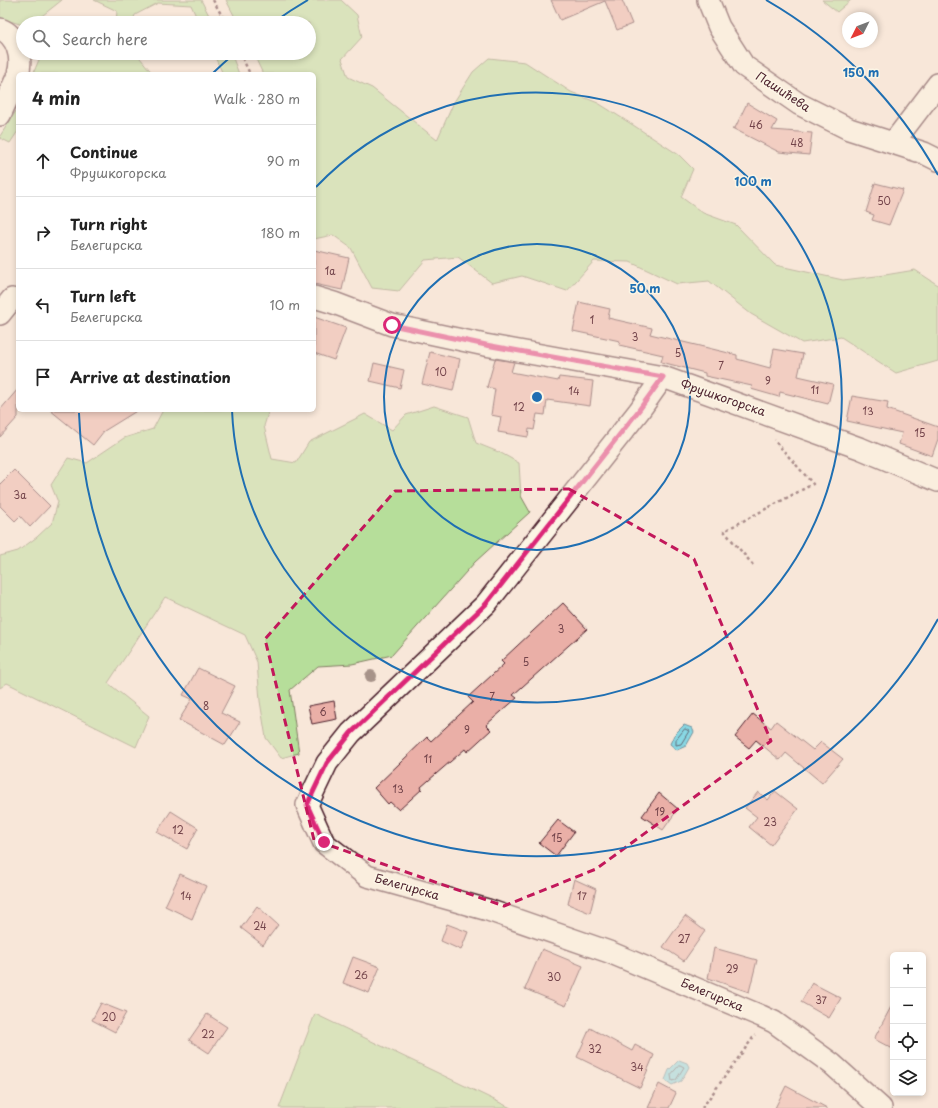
<!DOCTYPE html>
<meta charset="utf-8">
<style>
:root{--surface:#fff;--page:#f2f2f2;--text:#222;--muted:#767676;--line:#e0e0e0}
body{margin:0;font-family:"Playpen Sans",sans-serif;background:var(--page);color:var(--text)}
.controls{position:absolute;right:12px;bottom:12px;display:grid;overflow:hidden;border-radius:6px;box-shadow:0 2px 6px #0003}
.controls button{width:36px;height:36px;display:grid;place-items:center;padding:0;border:0;border-bottom:1px solid var(--line);background:var(--surface);color:var(--text);font:20px sans-serif}
.compass{position:absolute;left:842px;top:12px;width:36px;height:36px;border-radius:50%;background:var(--surface);box-shadow:0 2px 6px #0003;rotate:228deg}
.stop{position:absolute;width:12px;height:12px;margin:-9px;border:3px solid #db2777;border-radius:50%;background:#fff}
.stop.end{background:#db2777;border-color:#fff;box-shadow:0 1px 4px #0008}
.list{margin:0;padding:0;list-style:none}
h2{display:flex;justify-content:space-between;align-items:center;height:52px;margin:0;padding:0 16px;font-size:17px}
h2 small{font-size:13px;font-weight:400;color:var(--muted)}
.list li{display:grid;grid-template-columns:26px 1fr auto;gap:12px;align-items:center;box-sizing:border-box;height:72px;padding:0 16px;border-top:1px solid var(--line)}
.list b{display:block;font-size:15px;white-space:nowrap}
.list p{margin:0;font-size:13px;white-space:nowrap;color:var(--muted)}
.list em{font-size:13px;font-style:normal;color:var(--muted)}
.icon{flex:none;width:22px;height:22px;fill:none;stroke:currentColor;stroke-width:2;stroke-linecap:round;stroke-linejoin:round}
.map{position:relative;flex:none;width:938px;height:1108px;overflow:hidden}
.search{position:absolute;background:var(--surface);box-shadow:0 2px 6px #0003;left:16px;top:16px;width:300px;height:44px;display:flex;align-items:center;gap:10px;box-sizing:border-box;padding:0 14px;border-radius:22px;color:var(--muted);font-size:15px}
.panel{position:absolute;background:var(--surface);box-shadow:0 2px 6px #0003;left:16px;top:72px;width:300px;height:340px;border-radius:6px}
.map>svg:first-child{display:block}
</style>
<div class="map">
<svg width="938" height="1108" viewBox="0 0 938 1108">
<rect width="100%" height="100%" fill="#f8e7d9"/>
<filter id="ink" filterUnits="userSpaceOnUse"><feTurbulence type="fractalNoise" baseFrequency=".025" numOctaves="2"/><feDisplacementMap in="SourceGraphic" scale="8" xChannelSelector="R" yChannelSelector="G"/><feConvolveMatrix kernelMatrix="1 2 1 2 8 2 1 2 1" color-interpolation-filters="sRGB"/></filter>
<g filter="url(#ink)">
<path fill="#b6de9a" stroke="#807e62" d="M0 0H62L33 23H23V25L0 18Z
M94 0H201L213 23H199L191 5 158 3 135 15 132 23H116L117 11Z
M226 0H341L357 15 362 37 342 59 348 77 372 88 437 140 454 102 473 72 489 58 525 62 571 92 598 103 633 125 679 155 693 169 681 197 703 213 736 225 775 265 843 280 885 275 915 270 938 285V361L896 373 841 337 802 343 751 314 709 281 677 284 630 262 594 261 567 291 522 276 492 283 458 257 425 260 399 291 372 288 351 248 333 235 314 239V74H263L253 53H309V23H238Z
M822 0H851L837 12Z
M44 53H136L153 74H33L41 55Z
M213 53H231L239 74H223Z
M18 108V131L10 143 0 138V136Z
M434 406 468 417 476 443 501 453 519 463 521 496 530 512 475 562 392 655 352 664 318 666 290 690 299 753 281 758 266 738 260 701 257 662 245 635 165 597 108 683 149 716 136 747 7 683 0 688V556L18 551 37 537 52 523 58 502 51 485 68 458 87 463 124 438 153 429 163 410H269L264 426 272 459 296 463 309 442 365 414 392 430 406 415Z
M315 1014 511 1108H279Z"/>
<path fill="#88d8e4" stroke="#6f8e9a" d="M684 725 692 728 694 732 686 746 677 750 670 744 674 735Z
M679 1060 687 1063 689 1067 681 1081 672 1085 665 1080 669 1070Z"/>
<g fill="none" stroke-linecap="round" stroke-linejoin="round">
<path stroke="#636975" stroke-width="1" d="M685 729 689 731 681 744 676 745V740Z
M680 1065 684 1067 676 1080 672 1081 671 1075Z"/>
</g>
<path fill="#eaafa7" stroke="#4a1f2b" d="M551 0H622L632 24 617 30 605 1 560 20Z
M747 103 777 121 772 130 812 133 809 155 779 152 732 128H735Z
M875 183 903 190 889 225 872 220 874 215 866 212Z
M314 250 349 258 342 290 314 284Z
M579 302 610 309 608 318 652 328 650 334 737 355V359L770 368 774 349 803 354 798 376 833 384 828 404 780 392 779 397 751 389 752 386 705 376V373L661 362 663 355 619 345 620 341 573 331Z
M314 317 346 328 334 360 314 353Z
M430 352 460 359 453 391 422 384Z
M495 359 514 362 511 372 558 381 559 377 593 381 590 406 547 400 545 415 537 414 534 430 529 429 528 437 498 432 501 417 491 415 495 389 487 387Z
M374 363 404 370 400 388 370 381Z
M18 389V417L0 437V410Z
M852 396 888 402 887 409 938 427V439L932 456 899 444 902 433 847 421Z
M50 410H138L104 431 93 445Z
M14 470 50 506 30 527 20 516 15 521 0 506V484Z
M563 603 587 629 513 695 517 698 486 725 491 730 467 752 465 749 421 787 422 789 399 810 390 802 388 804 374 788 427 737 431 741 473 702 468 697 504 664 501 661Z
M198 668 235 686 221 713 240 722 225 745 179 720 192 699 183 695Z
M334 701 337 719 312 724 308 706Z
M753 714 771 728 776 721 813 750 821 742 843 759 822 783 786 753 780 760 756 740 749 748 735 737Z
M775 791 798 809 771 845 749 827 757 817 745 808 758 792 768 800Z
M659 793 678 809 663 830 642 816Z
M171 811 198 828 187 849 157 832Z
M558 820 574 832 556 856 539 843Z
M180 874 206 886 192 919 165 906Z
M574 879 596 889 590 913 568 904Z
M257 906 278 925 263 945 241 928Z
M685 916 705 931 684 961 663 947Z
M447 924 468 932 461 950 441 941Z
M714 948 757 960 749 992 708 978Z
M542 949 583 966 566 1006 525 989Z
M353 957 380 967 369 993 343 983Z
M812 983 841 998 829 1018 801 1002Z
M101 1003 126 1013 115 1032 92 1020Z
M893 1003V1049L874 1039Z
M207 1014 227 1027 209 1053 189 1040Z
M590 1028 632 1051 635 1045 654 1055 640 1088 577 1057Z
M659 1084 676 1093 669 1108H648Z
M786 1086 827 1108H775Z"/>
<g fill="none" stroke-linecap="round" stroke-linejoin="round">
<g stroke="#4a1f2b" stroke-width="24">
<path id="minor" d="M708 0 719 27 744 66 799 104 849 129 924 153 938 160
M0 29C17 35 23 58 18 74
M0 115 18 75
M893 143 938 84
M314 297 334 303 392 325 485 345 663 377 862 449 938 481
M0 314 12 299
M663 377 639 411 486 604 351 733 327 763 307 805 324 843 367 876 488 910 609 952 761 1016 774 1022 832 1064 881 1108"/>
</g>
<path stroke="#4a1f2b" stroke-width="2.5" stroke-dasharray="3 3" stroke-linecap="butt" d="M213 0 226 23
M240 53 250 74
M753 565 724 531 813 484 774 440
M702 1108 755 1035"/>
<use href="#minor" stroke="#fcf5e5" stroke-width="21"/>
</g>
<circle fill="#a79389" cx="371" cy="676" r="6"/>
</g>
<g fill="none" stroke-linecap="round" stroke-linejoin="round" filter="url(#ink)">
<path stroke="#db2777" stroke-width="5" d="M324 842 307 805 327 763 351 733 486 604 639 410 663 377 486 345 392 325"/>
</g>
<path d="M0 0H938V1108H0ZM569 489 694 559 771 741 596 869 504 906 314 840 265 639 395 491Z" fill="#f8e7d9" fill-opacity=".55" fill-rule="evenodd"/>
<path fill="none" stroke="#c2185b" stroke-width="3" stroke-dasharray="8 5" stroke-linejoin="round" d="M569 489 694 559 771 741 596 869 504 906 314 840 265 639 395 491Z"/>
<g fill="none" stroke="#1f6fb2" stroke-width="2">
<circle cx="537" cy="397" r="153"/>
<path d="M316 187A305 305 0 1 1 232 410"/>
<path d="M938 619A458 458 0 0 1 79 413M213 73A458 458 0 0 1 234 54M274 22A458 458 0 0 1 308 0M766 0A458 458 0 0 1 938 175"/>
</g>
<g text-anchor="middle" stroke-width="3" stroke-linejoin="round" paint-order="stroke">
<g font-size="10" fill="#72434a">
<text x="756" y="129">46</text>
<text x="797" y="147">48</text>
<text x="884" y="205">50</text>
<text x="330" y="275">1a</text>
<text x="592" y="324">1</text>
<text x="635" y="341">3</text>
<text x="678" y="357">5</text>
<text x="721" y="370">7</text>
<text x="441" y="376">10</text>
<text x="768" y="385">9</text>
<text x="815" y="394">11</text>
<text x="574" y="395">14</text>
<text x="519" y="411">12</text>
<text x="868" y="415">13</text>
<text x="920" y="437">15</text>
<text x="20" y="499">3a</text>
<text x="561" y="633">3</text>
<text x="526" y="666">5</text>
<text x="492" y="701">7</text>
<text x="206" y="710">8</text>
<text x="323" y="716">6</text>
<text x="467" y="734">9</text>
<text x="428" y="763">11</text>
<text x="398" y="793">13</text>
<text x="660" y="816">19</text>
<text x="770" y="826">23</text>
<text x="178" y="834">12</text>
<text x="557" y="842">15</text>
<text x="186" y="900">14</text>
<text x="582" y="900">17</text>
<text x="260" y="930">24</text>
<text x="684" y="943">27</text>
<text x="732" y="973">29</text>
<text x="361" y="979">26</text>
<text x="554" y="981">30</text>
<text x="821" y="1004">37</text>
<text x="109" y="1021">20</text>
<text x="208" y="1038">22</text>
<text x="595" y="1053">32</text>
<text x="637" y="1071">34</text>
</g>
<g font-size="12" fill="#4a1f2b" stroke="#fcf5e5">
<text transform="translate(783 92) rotate(33)" y="4">Пашићева</text>
<text transform="translate(723 398) rotate(19)" y="4">Фрушкогорска</text>
<text transform="translate(407 887) rotate(16)" y="4">Белегирска</text>
<text transform="translate(712 995) rotate(23)" y="4">Белегирска</text>
</g>
</g>
<circle cx="537" cy="397" r="6" fill="#1f6fb2" stroke="#fcf5e5" stroke-width="2"/>
<g font-size="12" text-anchor="middle" font-weight="bold" fill="#1f6fb2" stroke="#fcf5e5" stroke-width="3" stroke-linejoin="round" paint-order="stroke">
<text x="861" y="77">150 m</text>
<text x="753" y="186">100 m</text>
<text x="645" y="293">50 m</text>
</g>
</svg>
<div class="controls">
<button>+</button>
<button>−</button>
<button><svg class="icon" aria-label="locate" viewBox="0 0 24 24"><circle cx="12" cy="12" r="6"/><path d="M12 2v4M12 18v4M2 12h4M18 12h4"/></svg></button>
<button><svg class="icon" aria-label="layers" viewBox="0 0 24 24"><path d="M12 4l9 5-9 5-9-5zM3 14l9 5 9-5"/></svg></button>
</div>
<svg class="compass" viewBox="-18 -18 36 36"><path d="M0-13l5 13h-10z" fill="#e53935"/><path d="M0 13l5-13h-10z" fill="#767676"/></svg>
<div class="stop" style="left:392px;top:325px"></div>
<div class="stop end" style="left:324px;top:842px"></div>
<div class="search"><svg class="icon" aria-label="search" viewBox="0 0 24 24"><circle cx="10" cy="10" r="6"/><path d="M15 15l6 6"/></svg>Search here</div>
<section class="panel">
<h2>4 min<small>Walk · 280 m</small></h2>
<ul class="list">
<li><svg class="icon" aria-label="ahead" viewBox="0 0 24 24"><path d="M12 20V5M6 11l6-6 6 6"/></svg><div><b>Continue</b><p>Фрушкогорска</p></div><em>90 m</em></li>
<li><svg class="icon" aria-label="right" viewBox="0 0 24 24"><path d="M7 20v-9h11M14 6l5 5-5 5"/></svg><div><b>Turn right</b><p>Белегирска</p></div><em>180 m</em></li>
<li><svg class="icon" aria-label="left" viewBox="0 0 24 24"><path d="M17 20v-9H6M10 6l-5 5 5 5"/></svg><div><b>Turn left</b><p>Белегирска</p></div><em>10 m</em></li>
<li><svg class="icon" aria-label="arrive" viewBox="0 0 24 24"><path d="M6 21V4h12l-3 4 3 4H6"/></svg><div><b>Arrive at destination</b></div></li>
</ul>
</section>
</div>
